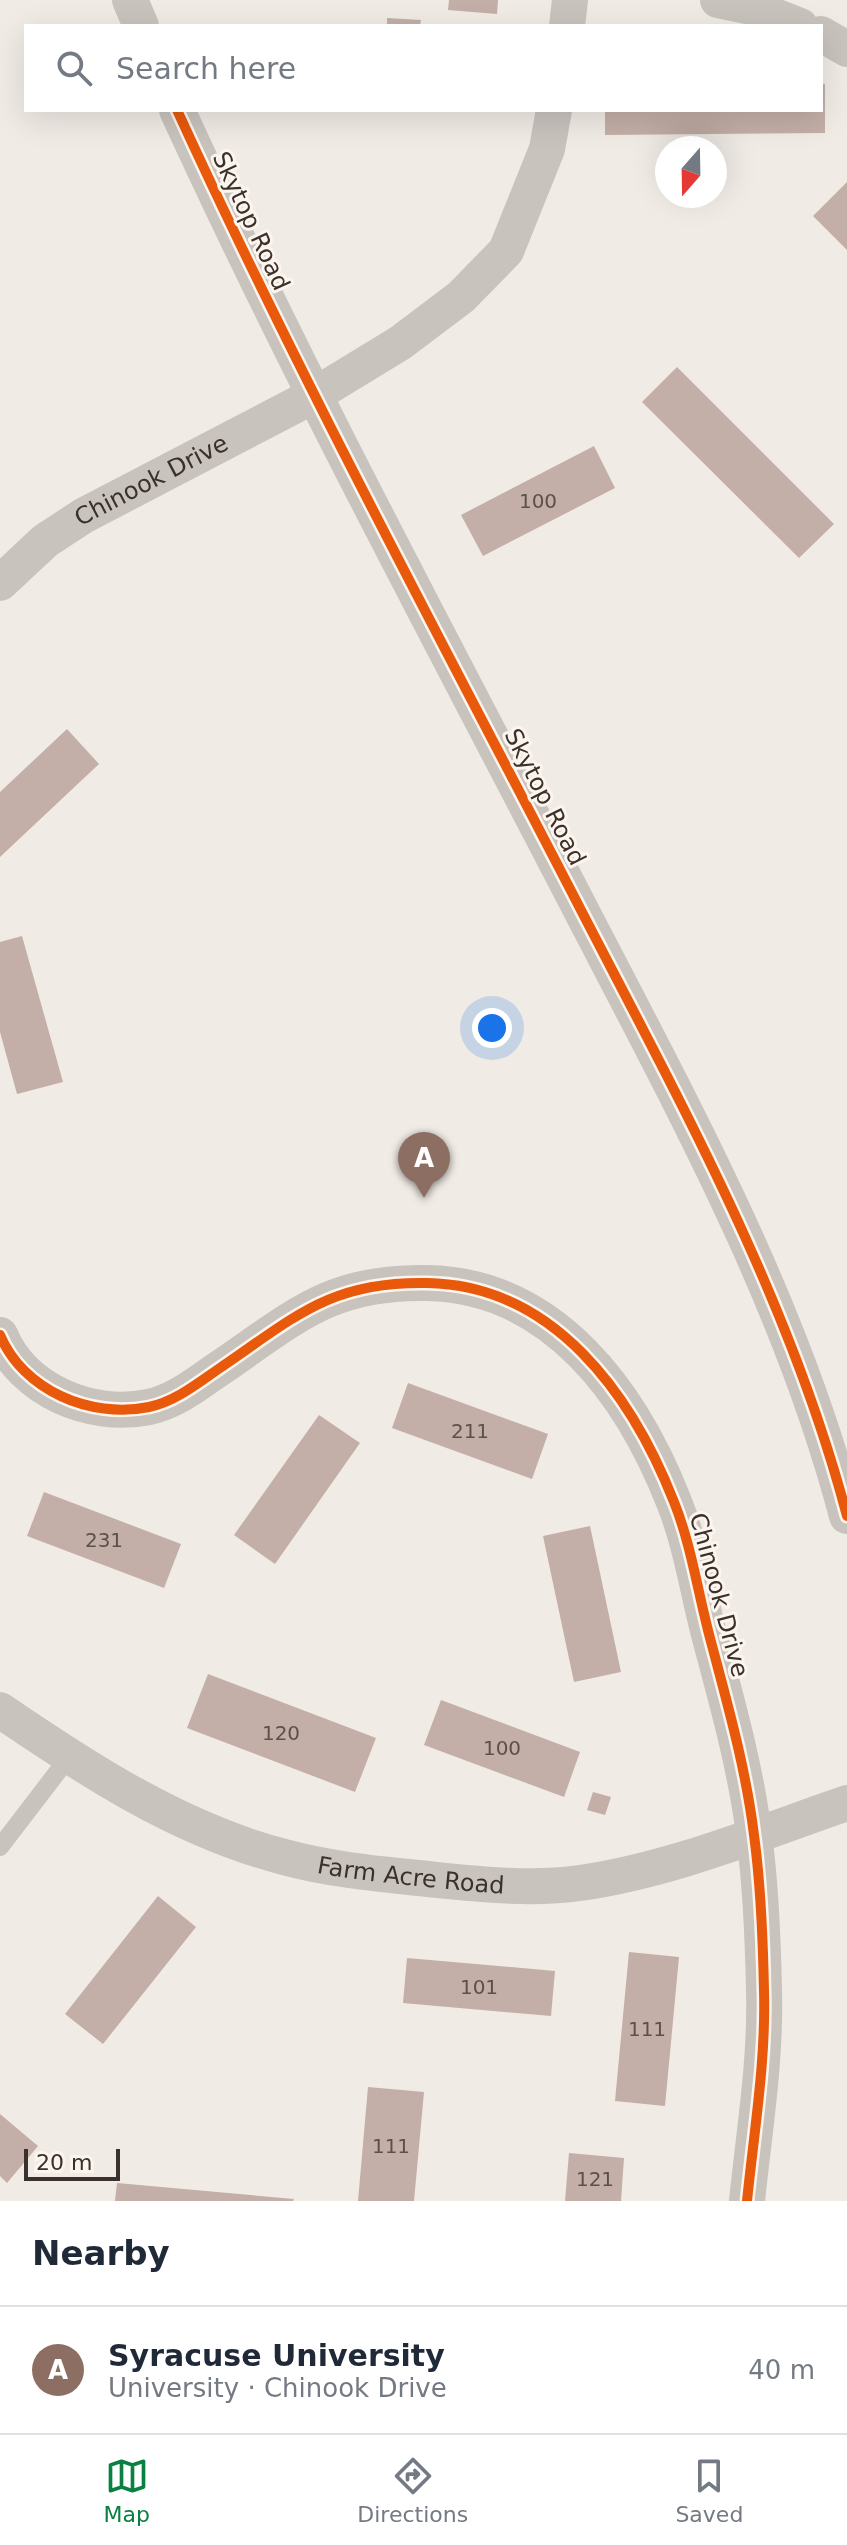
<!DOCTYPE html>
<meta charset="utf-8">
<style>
:root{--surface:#fff;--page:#f6f6f7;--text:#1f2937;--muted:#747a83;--line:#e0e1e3;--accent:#0b8043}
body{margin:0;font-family:"DejaVu Sans",sans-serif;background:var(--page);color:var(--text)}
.compass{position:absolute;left:655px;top:136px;width:72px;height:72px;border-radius:50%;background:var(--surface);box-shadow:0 8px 32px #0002;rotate:200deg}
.scale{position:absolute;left:24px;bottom:20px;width:96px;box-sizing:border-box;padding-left:8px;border:4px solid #3b302b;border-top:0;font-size:22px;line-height:28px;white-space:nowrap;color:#3b302b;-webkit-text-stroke:6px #fbf5ee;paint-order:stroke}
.you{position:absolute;left:492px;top:1028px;width:28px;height:28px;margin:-20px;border:6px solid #fff;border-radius:50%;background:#1a73e8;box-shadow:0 0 0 12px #1a73e833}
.badge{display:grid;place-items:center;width:52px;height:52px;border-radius:50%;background:var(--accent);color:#fff;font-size:26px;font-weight:700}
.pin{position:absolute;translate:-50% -66px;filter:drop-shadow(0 2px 4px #0008)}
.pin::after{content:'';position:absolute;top:42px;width:28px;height:24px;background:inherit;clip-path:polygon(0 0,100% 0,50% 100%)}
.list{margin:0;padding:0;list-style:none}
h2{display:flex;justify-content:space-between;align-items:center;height:104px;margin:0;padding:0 32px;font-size:34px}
h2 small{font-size:26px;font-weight:400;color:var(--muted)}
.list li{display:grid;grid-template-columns:52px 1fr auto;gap:24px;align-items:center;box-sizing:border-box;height:128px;padding:0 32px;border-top:2px solid var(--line)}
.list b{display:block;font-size:30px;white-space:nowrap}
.list p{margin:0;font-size:26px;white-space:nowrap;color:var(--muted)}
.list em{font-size:26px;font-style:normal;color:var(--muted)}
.icon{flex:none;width:44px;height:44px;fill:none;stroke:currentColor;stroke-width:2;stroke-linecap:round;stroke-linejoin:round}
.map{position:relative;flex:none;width:847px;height:2201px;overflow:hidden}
.search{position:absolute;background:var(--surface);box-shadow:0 8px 32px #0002;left:24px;right:24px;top:24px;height:88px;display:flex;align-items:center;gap:20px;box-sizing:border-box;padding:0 28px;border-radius:0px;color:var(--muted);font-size:30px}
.sheet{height:232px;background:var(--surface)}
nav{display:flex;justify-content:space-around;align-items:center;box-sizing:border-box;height:112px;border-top:2px solid var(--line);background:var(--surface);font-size:22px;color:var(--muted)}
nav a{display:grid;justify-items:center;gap:4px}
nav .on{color:var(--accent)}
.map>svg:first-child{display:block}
</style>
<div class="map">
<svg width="847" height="2201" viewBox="0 0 847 2201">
<rect width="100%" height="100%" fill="#f0ebe5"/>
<path fill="#c3afa7" d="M449 0H498L497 14 448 10Z
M387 18 421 20 420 26H387Z
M821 84H825V133L605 135V110H821Z
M847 182V250L813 216Z
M677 367 834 524 799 558 642 402Z
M594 446 615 488 483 556 461 515Z
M67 729 99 764 0 857V792Z
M22 936 63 1082 17 1094 0 1032V942Z
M408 1383 548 1434 532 1479 392 1428Z
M319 1415 360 1443 275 1564 234 1535Z
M44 1492 181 1544 164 1588 27 1536Z
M590 1526 621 1672 574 1682 543 1536Z
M208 1674 376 1738 355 1792 187 1728Z
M441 1700 580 1752 564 1797 424 1745Z
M593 1792 611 1797 605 1815 587 1810Z
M158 1896 196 1927 103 2044 65 2014Z
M629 1952 679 1957 665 2106 615 2101Z
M407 1958 555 1971 551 2016 403 2003Z
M368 2087 424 2092 414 2201H358Z
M0 2114 38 2146 7 2183 0 2176Z
M569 2153 624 2158 621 2201H565Z
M117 2183 294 2199 293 2201H115Z"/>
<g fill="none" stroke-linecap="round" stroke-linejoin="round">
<path stroke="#c9c3be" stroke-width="18" d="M0 1847 69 1757"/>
<g stroke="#c9c3be" stroke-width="36">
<path d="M130 0 141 26"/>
<path d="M718 0 752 7 800 26"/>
<path d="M567 26 570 0"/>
<path d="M821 34 847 49"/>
<path d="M177 110C302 383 445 647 583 914 684 1109 791 1303 847 1516"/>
<path id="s1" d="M0 583 45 541 83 516 313 396 400 343 461 297 506 251 547 149 554 110"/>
<path d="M0 1335C23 1390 90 1419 149 1407 174 1402 197 1384 217 1370 294 1318 329 1281 427 1283 554 1285 632 1395 674 1502 691 1544 698 1593 710 1638 727 1702 746 1769 754 1835 761 1886 763 1940 764 1991 766 2061 754 2132 747 2201"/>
<path id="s2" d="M0 1710C88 1770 180 1830 284 1857 332 1870 380 1874 428 1879 477 1884 531 1890 580 1883 671 1870 760 1833 847 1803"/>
</g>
<g stroke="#fbf5ee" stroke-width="15">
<path id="cycleway" d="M177 110C302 383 445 647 583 914 684 1109 791 1303 847 1516
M0 1335C23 1390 90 1419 149 1407 174 1402 197 1384 217 1370 294 1318 329 1281 427 1283 554 1285 632 1395 674 1502 691 1544 698 1593 710 1638 727 1702 746 1769 754 1835 761 1886 763 1940 764 1991 766 2061 754 2132 747 2201"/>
</g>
<use href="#cycleway" stroke="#e8590c" stroke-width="10"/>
</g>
<g text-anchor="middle" stroke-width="6" stroke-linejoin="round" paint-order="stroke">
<g font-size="20" fill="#5d504a">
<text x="538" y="508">100</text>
<text x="470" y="1438">211</text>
<text x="104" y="1547">231</text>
<text x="281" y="1740">120</text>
<text x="502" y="1755">100</text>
<text x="479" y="1994">101</text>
<text x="647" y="2036">111</text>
<text x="391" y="2153">111</text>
<text x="595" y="2186">121</text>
</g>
<g font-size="24" fill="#3b302b" stroke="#fbf5ee">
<text transform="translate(251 221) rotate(65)" y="8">Skytop Road</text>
<text dy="8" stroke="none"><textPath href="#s1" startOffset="184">Chinook Drive</textPath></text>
<text transform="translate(545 797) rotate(63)" y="8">Skytop Road</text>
<text transform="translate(719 1595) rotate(75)" y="8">Chinook Drive</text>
<text dy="8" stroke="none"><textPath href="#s2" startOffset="450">Farm Acre Road</textPath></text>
</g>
</g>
</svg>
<svg class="compass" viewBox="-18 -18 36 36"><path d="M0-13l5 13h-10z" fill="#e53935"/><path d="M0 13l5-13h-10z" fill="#747a83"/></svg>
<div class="scale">20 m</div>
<div class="you"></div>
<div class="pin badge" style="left:424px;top:1198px;background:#8d6e63">A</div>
<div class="search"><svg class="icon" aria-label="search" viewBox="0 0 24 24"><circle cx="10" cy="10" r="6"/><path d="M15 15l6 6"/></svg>Search here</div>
</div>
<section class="sheet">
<h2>Nearby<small></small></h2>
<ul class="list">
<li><span class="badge" style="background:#8d6e63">A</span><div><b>Syracuse University</b><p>University · Chinook Drive</p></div><em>40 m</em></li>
</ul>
</section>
<nav>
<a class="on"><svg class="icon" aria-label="map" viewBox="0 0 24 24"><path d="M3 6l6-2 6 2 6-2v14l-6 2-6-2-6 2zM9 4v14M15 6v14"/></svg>Map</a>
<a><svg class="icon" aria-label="directions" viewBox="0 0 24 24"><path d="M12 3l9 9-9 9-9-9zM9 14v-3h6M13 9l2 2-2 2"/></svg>Directions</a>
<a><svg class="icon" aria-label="saved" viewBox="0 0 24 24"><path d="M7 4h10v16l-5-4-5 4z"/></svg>Saved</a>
</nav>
